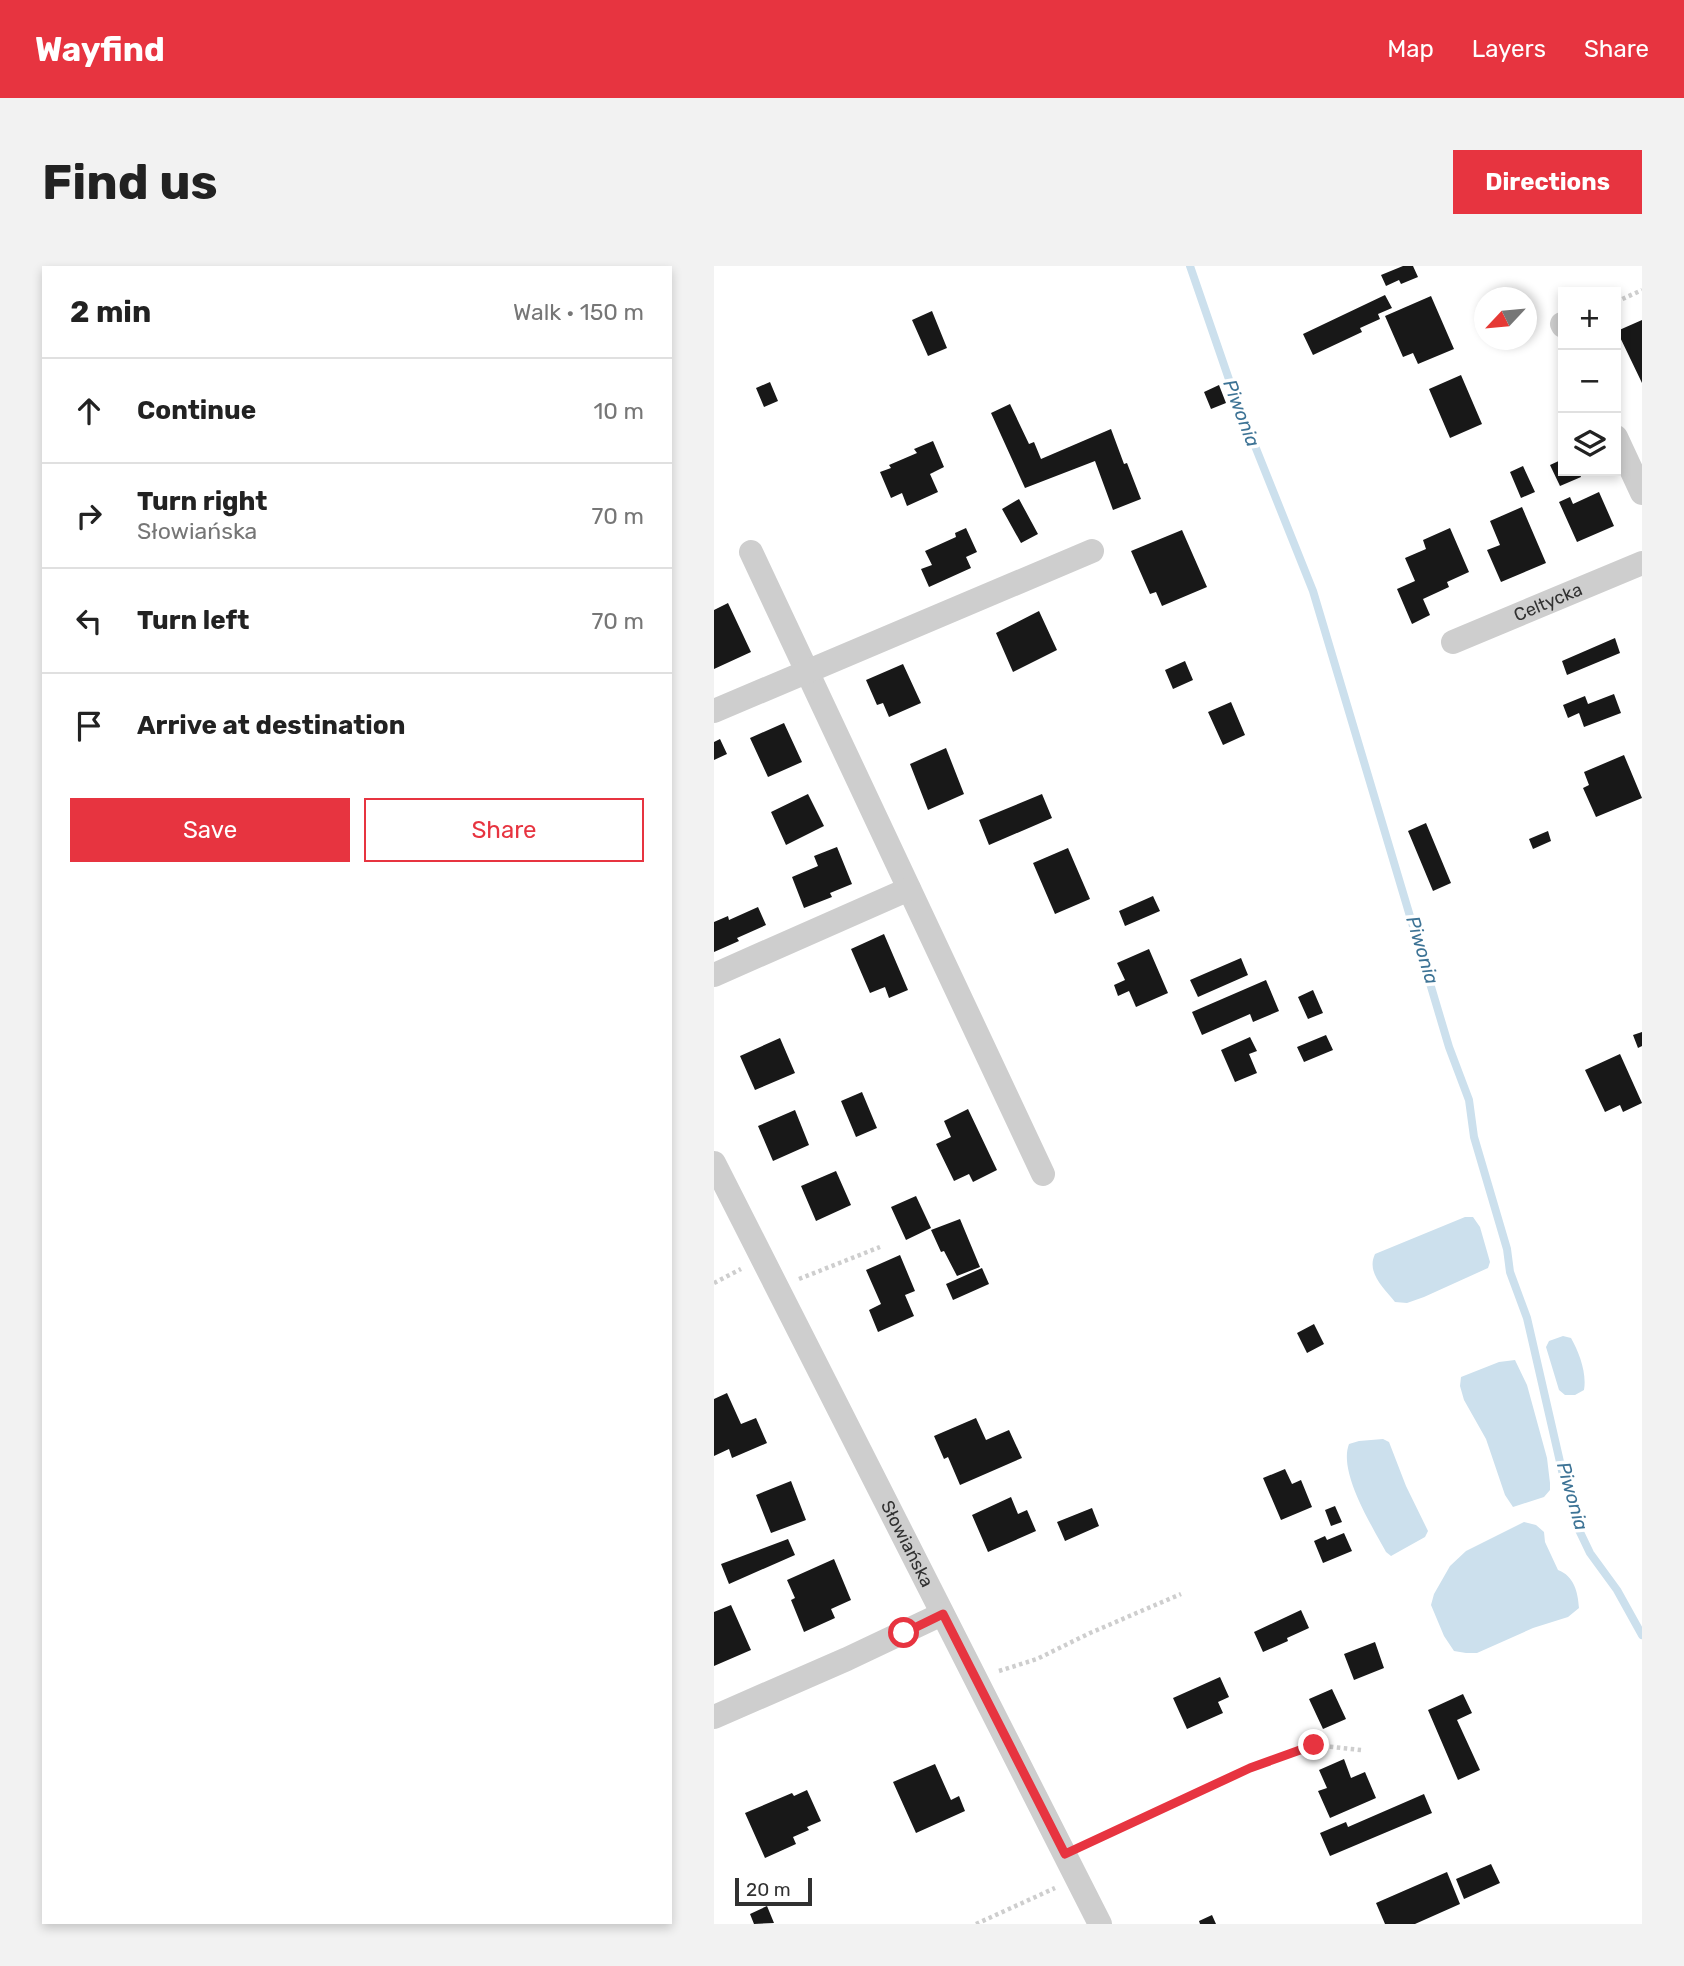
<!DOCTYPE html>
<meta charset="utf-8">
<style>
:root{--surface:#fff;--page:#f2f2f2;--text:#222;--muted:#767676;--line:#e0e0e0;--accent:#e73440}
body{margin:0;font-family:Rubik,sans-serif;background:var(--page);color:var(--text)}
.controls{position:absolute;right:21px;top:21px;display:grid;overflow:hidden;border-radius:0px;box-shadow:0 4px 10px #0003}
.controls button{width:63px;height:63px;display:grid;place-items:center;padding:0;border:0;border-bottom:2px solid var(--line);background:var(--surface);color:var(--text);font:35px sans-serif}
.compass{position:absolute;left:760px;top:21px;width:63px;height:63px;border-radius:50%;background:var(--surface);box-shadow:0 4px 10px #0003;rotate:244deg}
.scale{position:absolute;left:21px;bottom:18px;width:77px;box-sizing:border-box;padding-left:7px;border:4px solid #313131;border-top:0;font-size:19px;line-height:24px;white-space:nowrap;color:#313131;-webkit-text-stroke:5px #fff;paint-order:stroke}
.stop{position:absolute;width:21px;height:21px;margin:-16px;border:5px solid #e73440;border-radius:50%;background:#fff}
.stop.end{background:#e73440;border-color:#fff;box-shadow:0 2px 7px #0008}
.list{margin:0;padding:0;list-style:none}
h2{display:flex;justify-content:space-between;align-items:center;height:91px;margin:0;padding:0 28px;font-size:30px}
h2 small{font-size:23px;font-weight:400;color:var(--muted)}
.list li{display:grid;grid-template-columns:46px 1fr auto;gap:21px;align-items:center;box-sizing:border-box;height:105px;padding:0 28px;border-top:2px solid var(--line)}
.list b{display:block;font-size:26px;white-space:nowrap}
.list p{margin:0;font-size:23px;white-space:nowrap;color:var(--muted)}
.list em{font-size:23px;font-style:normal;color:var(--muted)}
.actions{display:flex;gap:14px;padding:21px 28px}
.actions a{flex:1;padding:16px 0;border:2px solid var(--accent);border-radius:0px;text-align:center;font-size:24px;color:var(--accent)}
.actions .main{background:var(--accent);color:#fff}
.icon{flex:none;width:38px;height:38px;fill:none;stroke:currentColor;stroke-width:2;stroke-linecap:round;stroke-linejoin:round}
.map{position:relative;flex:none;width:928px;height:1658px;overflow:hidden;border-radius:0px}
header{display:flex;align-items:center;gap:42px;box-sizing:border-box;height:98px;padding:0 35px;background:var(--accent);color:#fff}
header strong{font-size:33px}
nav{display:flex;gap:38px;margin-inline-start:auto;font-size:24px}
.intro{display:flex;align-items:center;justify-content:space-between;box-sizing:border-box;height:168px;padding:0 42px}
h1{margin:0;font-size:49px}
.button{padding:18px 32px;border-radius:0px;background:var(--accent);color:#fff;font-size:24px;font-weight:700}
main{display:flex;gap:42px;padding:0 42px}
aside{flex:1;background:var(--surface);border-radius:0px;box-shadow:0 4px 10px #0003}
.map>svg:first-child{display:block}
</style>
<header>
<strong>Wayfind</strong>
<nav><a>Map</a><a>Layers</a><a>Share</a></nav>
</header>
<div class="intro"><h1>Find us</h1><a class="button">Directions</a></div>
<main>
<aside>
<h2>2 min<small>Walk · 150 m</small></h2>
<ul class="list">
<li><svg class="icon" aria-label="ahead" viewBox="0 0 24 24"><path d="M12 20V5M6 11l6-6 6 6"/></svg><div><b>Continue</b></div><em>10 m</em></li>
<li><svg class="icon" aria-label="right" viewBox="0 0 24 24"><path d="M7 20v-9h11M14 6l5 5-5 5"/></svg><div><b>Turn right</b><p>Słowiańska</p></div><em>70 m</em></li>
<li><svg class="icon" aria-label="left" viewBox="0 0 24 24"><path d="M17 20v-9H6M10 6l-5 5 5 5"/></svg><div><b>Turn left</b></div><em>70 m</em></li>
<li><svg class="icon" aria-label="arrive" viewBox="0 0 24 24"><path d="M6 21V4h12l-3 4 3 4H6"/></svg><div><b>Arrive at destination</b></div></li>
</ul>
<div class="actions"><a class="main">Save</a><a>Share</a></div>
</aside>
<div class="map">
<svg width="928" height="1658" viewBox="0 0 928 1658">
<rect width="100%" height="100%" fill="#fff"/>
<path fill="#cce0ed" d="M751 951H759L766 961 776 996 774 1002 710 1031 693 1037 681 1036C670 1022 652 1007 661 988Z
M849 1070 857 1072C865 1086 873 1107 870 1124L861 1129H851L845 1124 832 1081 835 1075Z
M801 1094 813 1119 833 1192 836 1217V1224L830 1231 799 1241 791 1229 772 1173 750 1134 746 1120 747 1111 785 1096Z
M669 1173 675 1176 692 1220 714 1265 711 1271 677 1290 672 1286C658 1260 624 1206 635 1178L645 1175Z
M810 1256 822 1259 830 1266 831 1276 844 1304C860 1310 864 1326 865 1342L854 1351 819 1362 763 1387H752L740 1385 730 1370 717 1339 720 1328 736 1300 752 1285Z"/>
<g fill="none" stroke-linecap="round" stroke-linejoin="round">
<path stroke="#cce0ed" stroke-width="8" d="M476 0 519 125 599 325 735 781 755 834 760 871 793 983 796 1006 813 1052 849 1209 865 1264 876 1287 903 1324 928 1369"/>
</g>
<path fill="#181818" d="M689 0H699L704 11 687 18 685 14 672 20 667 9Z
M671 29 678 42 664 48 666 53 646 62 648 66 599 89 589 68Z
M717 30 740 83 704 98 699 87 689 91 671 50Z
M218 45 233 82 214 90 198 54Z
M928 54V117L903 65Z
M747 109 768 158 736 172 715 123Z
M56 116 64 135 50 141 42 122Z
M505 119 512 137 497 143 490 126Z
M296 138 315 178 320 176 327 193 397 163 410 198 413 197 427 233 399 244 381 195 311 222 277 147Z
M219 175 230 201 216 208 224 226 193 240 188 227 177 232 166 206 177 202 175 199 203 187 200 183Z
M849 193V205H865L867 211 846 220 836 199Z
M809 200 821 226 807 232 796 206Z
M885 226 900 260 863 276 845 236 856 231 859 238Z
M305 233 324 268 307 277 288 243Z
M808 241 832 297 787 316 773 284 786 279 776 255Z
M252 262 263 286 252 291 257 302 215 321 207 303 218 299 211 285 242 271 241 267Z
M736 262 755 306 733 316 735 321 709 333 716 349 698 358 683 323 701 315 691 292 712 283 709 274Z
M468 264 493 321 448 340 442 326 436 328 417 285Z
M14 337 37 386 0 403V344Z
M325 345 343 384 299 406 282 367Z
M901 372 906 387 853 409 848 395Z
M471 395 479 414 459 423 451 404Z
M189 398 207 437 175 451 169 437 163 439 152 414Z
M900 428 907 447 870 461 865 447 854 452 849 439 871 430 874 438Z
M517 436 531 469 509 479 494 446Z
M70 457 88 496 54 511 36 472Z
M6 473 13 488 0 494V476Z
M232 482 250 528 214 544 196 498Z
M910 489 928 532 882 551 869 522 875 519 870 506Z
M94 528 110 560 72 579 57 546Z
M328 528 338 552 275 579 265 554Z
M712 557 737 617 719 625 694 565Z
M834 565 837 575 819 583 815 573Z
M123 581 138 618 116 627 118 631 90 642 78 611 104 600 100 590Z
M354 582 376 633 341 648 319 597Z
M439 630 446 645 411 660 405 645Z
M44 641 52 659 23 672 25 675 0 686V656L14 650 15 654Z
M170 668 194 724 175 732 171 721 156 727 137 683Z
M435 683 454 727 422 741 415 725 404 730 400 719 411 714 403 697Z
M527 692 534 709 484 731 476 714Z
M552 714 565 745 539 756 536 748 488 769 478 746Z
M599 724 609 747 594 753 584 731Z
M928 766V780L924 782 919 769Z
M612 769 619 784 590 796 583 781Z
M536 771 543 785 535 788 543 807 521 816 507 784Z
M66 772 81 807 41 824 26 790Z
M906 788 928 837 909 846 906 839 891 846 871 804Z
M148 826 163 862 142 871 127 835Z
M254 843 283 904 259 916 255 908 240 915 222 878 237 871 230 855Z
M81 844 95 879 59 895 44 860Z
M122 905 137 939 102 955 87 920Z
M202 930 217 962 192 974 177 941Z
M246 953 266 1001 243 1010 230 985 227 986 217 964Z
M186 989 201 1025 191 1029 200 1050 164 1066 155 1044 167 1038 152 1004Z
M268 1002 275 1018 239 1034 232 1018Z
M600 1058 610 1078 593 1087 583 1067Z
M13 1127 27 1158 42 1152 53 1177 18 1192 15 1183 0 1190V1133Z
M262 1152 272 1174 295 1164 308 1192 246 1219 234 1191 230 1193 220 1170Z
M571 1203 578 1218 587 1214 598 1241 567 1254 549 1212Z
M77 1215 92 1254 57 1267 42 1229Z
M297 1231 304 1248 313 1244 322 1265 274 1286 258 1249Z
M621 1240 628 1256 617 1260 611 1244Z
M378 1242 385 1260 351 1275 343 1256Z
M630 1267 638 1285 609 1297 600 1275 611 1270 613 1274Z
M74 1273 81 1289 15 1318 7 1298Z
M120 1293 137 1334 117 1343 121 1352 90 1366 77 1334 81 1332 73 1314Z
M17 1339 37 1384 0 1400V1346Z
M587 1344 595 1362 573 1372 574 1375 549 1386 540 1366Z
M661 1376 670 1402 640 1414 630 1388Z
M506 1411 515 1431 504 1436 509 1447 473 1463 459 1432Z
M618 1423 632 1453 609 1463 595 1433Z
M749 1428 758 1447 743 1454 766 1504 744 1514 714 1444Z
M630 1493 637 1512 651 1506 662 1532 616 1552 604 1525 613 1522 605 1504Z
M221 1498 237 1534 245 1530 251 1545 202 1567 179 1516Z
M93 1524 107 1555 93 1561 95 1564 79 1571 82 1578 51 1592 31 1547 78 1527 80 1530Z
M710 1528 718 1547 616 1590 606 1567 632 1556 634 1561Z
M777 1598 786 1617 750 1633 742 1613Z
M733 1606 746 1638 701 1658H671L662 1637Z
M53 1640 60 1657 40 1658 36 1648Z
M498 1649 502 1658H486L485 1655Z"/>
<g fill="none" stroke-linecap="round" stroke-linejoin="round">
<path stroke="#cecece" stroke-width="4.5" stroke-dasharray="3.5 3.5" stroke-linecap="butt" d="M902 36 928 24
M85 1013 166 981
M0 1017 27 1003
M285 1405 323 1393 376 1367 467 1328
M371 1579 536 1502 600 1479 647 1484
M262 1658 341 1622"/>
<g stroke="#cecece" stroke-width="24">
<path d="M848 58 849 60"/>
<path d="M902 171 928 227"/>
<path d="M37 286 329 908"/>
<path id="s1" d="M739 376 928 297"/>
<path d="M0 445 378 285"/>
<path d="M0 709 195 623"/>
<path id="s2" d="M0 897 386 1658"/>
<path d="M0 1451 133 1393 228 1348"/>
</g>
</g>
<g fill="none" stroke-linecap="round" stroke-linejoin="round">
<path stroke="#e73440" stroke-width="9" d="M190 1367 229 1348 351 1588 536 1502 600 1479"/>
</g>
<g text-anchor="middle" stroke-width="7" stroke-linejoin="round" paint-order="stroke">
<g font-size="18" fill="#313131" stroke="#fff">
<text dy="6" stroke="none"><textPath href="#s1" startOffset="103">Celtycka</textPath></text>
<text dy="6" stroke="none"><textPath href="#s2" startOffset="427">Słowiańska</textPath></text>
</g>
<g font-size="19" font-style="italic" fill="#3d7395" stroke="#fff">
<text transform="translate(528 147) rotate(69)" y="7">Piwonia</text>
<text transform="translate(709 684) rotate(73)" y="7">Piwonia</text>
<text transform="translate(859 1230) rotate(74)" y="7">Piwonia</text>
</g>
</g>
</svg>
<div class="controls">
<button>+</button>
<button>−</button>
<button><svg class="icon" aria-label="layers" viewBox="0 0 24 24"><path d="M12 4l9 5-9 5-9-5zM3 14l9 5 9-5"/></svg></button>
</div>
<svg class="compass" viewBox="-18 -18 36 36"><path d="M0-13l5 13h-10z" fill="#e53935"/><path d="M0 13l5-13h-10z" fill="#767676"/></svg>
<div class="scale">20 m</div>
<div class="stop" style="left:190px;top:1367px"></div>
<div class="stop end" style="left:600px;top:1479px"></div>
</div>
</main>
